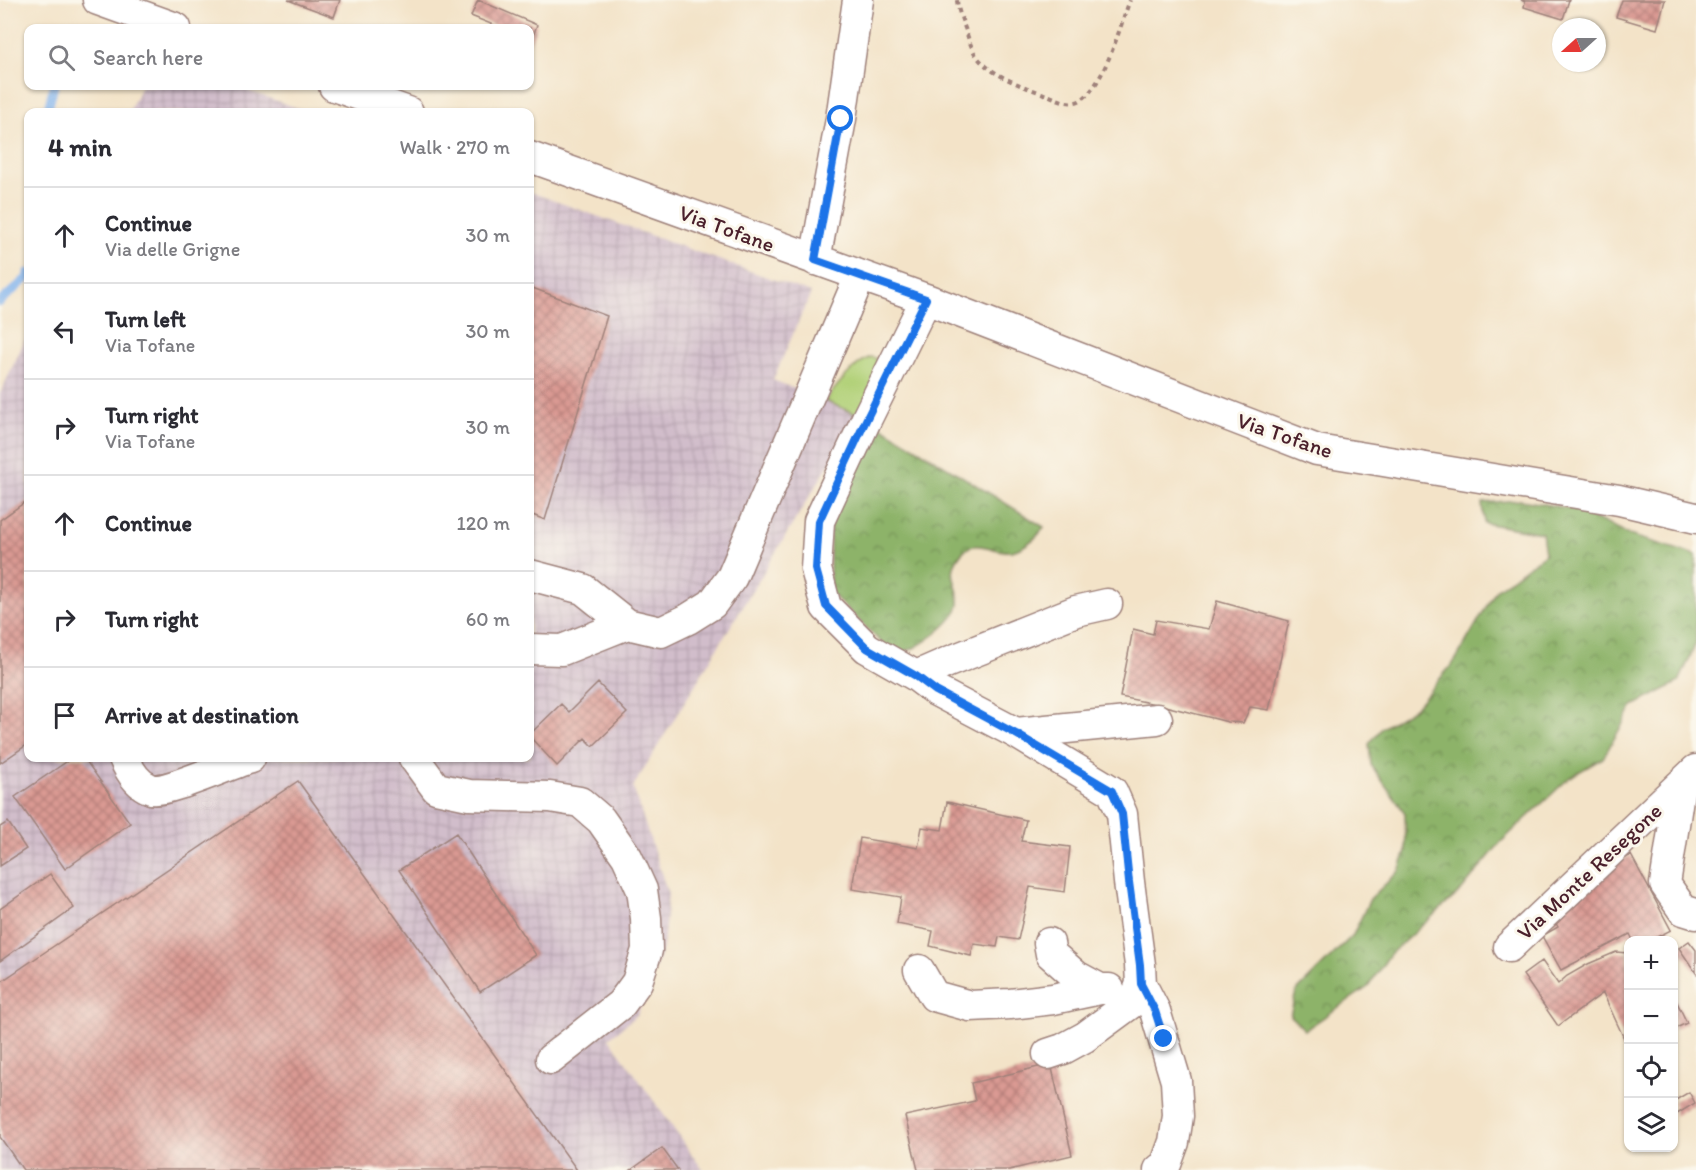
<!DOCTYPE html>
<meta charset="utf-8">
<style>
:root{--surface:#fff;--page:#f7f7f7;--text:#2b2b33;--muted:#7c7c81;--line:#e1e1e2}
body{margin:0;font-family:Itim,sans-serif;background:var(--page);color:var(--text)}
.controls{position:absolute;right:18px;bottom:18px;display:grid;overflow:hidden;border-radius:12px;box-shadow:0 2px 4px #0004}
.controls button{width:54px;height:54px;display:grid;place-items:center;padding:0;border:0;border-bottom:2px solid var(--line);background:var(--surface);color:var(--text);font:30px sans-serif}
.compass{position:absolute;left:1552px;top:18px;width:54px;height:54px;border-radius:50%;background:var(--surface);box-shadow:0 2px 4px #0004;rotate:249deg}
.stop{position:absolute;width:18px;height:18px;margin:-14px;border:4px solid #1a73e8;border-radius:50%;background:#fff}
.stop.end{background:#1a73e8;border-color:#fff;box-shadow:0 2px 6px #0008}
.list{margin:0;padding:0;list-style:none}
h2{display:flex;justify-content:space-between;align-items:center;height:78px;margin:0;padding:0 24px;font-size:26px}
h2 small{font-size:20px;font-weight:400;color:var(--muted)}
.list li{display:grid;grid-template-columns:39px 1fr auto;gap:18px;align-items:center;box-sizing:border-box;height:96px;padding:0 24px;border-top:2px solid var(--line)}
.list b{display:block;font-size:22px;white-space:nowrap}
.list p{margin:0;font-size:20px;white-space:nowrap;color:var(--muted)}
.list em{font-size:20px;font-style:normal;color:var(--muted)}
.icon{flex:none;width:33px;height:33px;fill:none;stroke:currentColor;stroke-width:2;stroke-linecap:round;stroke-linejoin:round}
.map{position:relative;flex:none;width:1696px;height:1170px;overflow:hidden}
.search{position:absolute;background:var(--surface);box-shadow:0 2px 4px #0004;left:24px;top:24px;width:510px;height:66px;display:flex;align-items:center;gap:15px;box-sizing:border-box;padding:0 21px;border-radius:12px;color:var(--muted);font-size:22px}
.panel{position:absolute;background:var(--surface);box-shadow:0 2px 4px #0004;left:24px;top:108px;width:510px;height:654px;border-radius:12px}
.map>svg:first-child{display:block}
</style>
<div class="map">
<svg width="1696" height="1170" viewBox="0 0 1696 1170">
<defs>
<pattern id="industrial-grid" width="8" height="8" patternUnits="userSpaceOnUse" patternTransform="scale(1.5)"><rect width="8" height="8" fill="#d1bdcb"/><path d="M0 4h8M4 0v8" fill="none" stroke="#b5a2ae"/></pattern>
<pattern id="forest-crowns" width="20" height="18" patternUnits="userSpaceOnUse" patternTransform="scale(1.5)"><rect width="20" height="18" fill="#8db369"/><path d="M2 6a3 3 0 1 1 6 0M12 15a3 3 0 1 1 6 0" fill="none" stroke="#759157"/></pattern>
<pattern id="building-cross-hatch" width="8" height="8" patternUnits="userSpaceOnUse" patternTransform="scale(1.5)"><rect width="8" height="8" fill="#da9a93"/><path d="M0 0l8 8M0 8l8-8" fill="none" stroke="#b37d78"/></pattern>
</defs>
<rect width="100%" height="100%" fill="#fbf7ec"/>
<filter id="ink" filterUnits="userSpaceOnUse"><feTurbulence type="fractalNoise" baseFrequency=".0167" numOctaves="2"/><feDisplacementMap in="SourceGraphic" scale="12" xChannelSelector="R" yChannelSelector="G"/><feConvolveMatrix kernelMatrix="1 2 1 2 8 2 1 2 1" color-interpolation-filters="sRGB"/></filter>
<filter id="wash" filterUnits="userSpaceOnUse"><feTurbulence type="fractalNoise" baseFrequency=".008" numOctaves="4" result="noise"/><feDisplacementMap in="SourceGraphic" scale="24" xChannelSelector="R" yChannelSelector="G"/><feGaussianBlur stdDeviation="1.35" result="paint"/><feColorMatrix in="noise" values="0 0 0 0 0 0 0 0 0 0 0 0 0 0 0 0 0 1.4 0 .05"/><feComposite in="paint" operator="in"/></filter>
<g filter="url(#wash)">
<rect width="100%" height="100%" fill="#f3e3c8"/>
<path fill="url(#industrial-grid)" d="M141 86H234L309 112H129Z
M530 192 811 293 773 380 859 415 633 787 668 894 663 948 637 1015 609 1038 703 1170H0V394L28 333V758H530Z"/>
<path fill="#b2d179" stroke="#7e7852" stroke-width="1.5" d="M871 357 878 359 881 364 859 415 825 401C836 387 854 363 871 357Z"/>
<path fill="url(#forest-crowns)" stroke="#6c694a" stroke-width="1.5" d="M877 424 1044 527C1038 537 1024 548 1012 551 994 554 975 535 960 555 945 575 960 585 959 604 957 621 917 651 901 652 898 653 894 652 891 652L830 592V524Z
M1521 500 1578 510 1629 535 1696 555V643L1679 682 1633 706 1603 758 1570 777 1500 843 1462 890 1390 954 1368 987 1305 1030 1290 1016 1296 992 1353 935 1370 899 1399 871 1406 852 1405 813 1371 765 1369 744 1382 728 1416 707 1455 661 1496 590 1545 554 1542 533 1484 523 1482 503Z"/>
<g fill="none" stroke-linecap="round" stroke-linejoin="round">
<path stroke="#81b2ec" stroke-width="9" d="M47 112 54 86
M0 302 27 278 28 273"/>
</g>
<g id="blocks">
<path fill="url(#building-cross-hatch)" d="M288 0H340L334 17Z
M478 0 537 25 530 44V28H501L471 16Z
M1521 0H1569L1563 19 1524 7 1525 2Z
M1622 0H1665L1657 29 1616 17Z
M530 287 607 316 545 520 530 514Z
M28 500V744L0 763V520Z
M1217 601 1289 621 1269 710 1250 707 1243 723 1228 722 1161 705 1120 697 1133 629 1153 634 1156 620 1209 629Z
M598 683 627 713 593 746 585 738 557 766 530 737V734L561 704 569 712Z
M72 758H84L130 823 65 869 15 797Z
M298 781 577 1170H23L0 1137V978L2 981Z
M947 802 1026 820 1021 841 1070 847 1065 892 1030 887 1018 940 999 937 997 947 974 944 971 956 930 946 933 931 897 924 901 897 852 889 860 838 918 848 922 827 942 830Z
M8 822 26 849 0 866V827Z
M456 833 536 955 480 992 399 870Z
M1631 855 1671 930 1651 940H1633L1630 934 1561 970 1542 936 1558 927 1549 911 1577 885Z
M50 874 74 908 0 961V909Z
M1689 941 1696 950V973L1679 948Z
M1616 952 1628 953V1047L1603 993 1558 1026 1523 975 1542 961 1558 984 1567 976 1588 964Z
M1674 996 1687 1023 1674 1029Z
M1051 1064 1072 1155 1009 1170H918L905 1116 975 1101 971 1083Z
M1689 1092 1695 1103 1674 1116V1101Z
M662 1148 678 1170H631Z"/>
</g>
</g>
<g filter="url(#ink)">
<use href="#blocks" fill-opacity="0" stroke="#9e817a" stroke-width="1.5"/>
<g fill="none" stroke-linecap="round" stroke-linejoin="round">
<g stroke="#9e817a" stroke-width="33">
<path id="minor" d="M98 0 176 28
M334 86 408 112
M530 157 926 299 1317 450 1619 500 1696 518
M815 260 841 119 858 0
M926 299 867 418 819 521 816 569 826 607 867 648 916 676 936 691 1016 733 1112 791 1122 814 1129 882 1140 965 1141 984 1134 1001 1085 1037 1063 1049 1048 1054
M530 575 583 589 627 624 661 632 688 619 712 604 732 577 860 276
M530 649 562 650 627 624
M916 676 948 662 1076 611 1107 604
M1016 733 1157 719
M124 758C129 770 138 785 151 789 164 794 232 763 250 758
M414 758 436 788 469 795 550 797 580 802 601 820 627 857 642 890 646 918 647 950 637 982 621 1004 551 1059
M1680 785 1665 884 1683 910 1696 914
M1049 943 1051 954 1076 976 1100 989H1109
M1509 947 1696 770
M919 970 934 996 970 1006 1010 1004 1053 999 1100 989
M1141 984 1155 1011 1176 1081 1178 1116 1174 1142 1166 1164 1159 1170"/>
</g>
<path stroke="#9e817a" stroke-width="4" stroke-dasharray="4.5 4.5" stroke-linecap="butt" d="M957 0C958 11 962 20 966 31 968 38 971 46 974 52 986 74 1022 86 1044 94 1055 97 1067 106 1079 101 1104 88 1120 26 1130 0"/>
<use href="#minor" stroke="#fff" stroke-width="30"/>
</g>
</g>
<g fill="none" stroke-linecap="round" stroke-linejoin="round" filter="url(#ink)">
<path stroke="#1a73e8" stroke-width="8" d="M841 119 815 260 926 299 867 418 819 521 816 569 826 606 867 648 916 676 936 691 1016 734 1112 791 1122 814 1129 882 1140 965 1141 984 1155 1011 1164 1039"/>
</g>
<g text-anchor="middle" stroke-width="6" stroke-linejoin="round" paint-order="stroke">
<g font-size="22" fill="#4a1f2b" stroke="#fbf7ec">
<text transform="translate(727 228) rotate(20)" y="8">Via Tofane</text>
<text transform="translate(1285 435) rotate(19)" y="8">Via Tofane</text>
<text transform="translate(1589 871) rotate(-43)" y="8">Via Monte Resegone</text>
</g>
</g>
</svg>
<div class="controls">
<button>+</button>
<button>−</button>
<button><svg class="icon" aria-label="locate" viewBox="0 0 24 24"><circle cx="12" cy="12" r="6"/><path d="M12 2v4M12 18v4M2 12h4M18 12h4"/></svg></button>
<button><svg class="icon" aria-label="layers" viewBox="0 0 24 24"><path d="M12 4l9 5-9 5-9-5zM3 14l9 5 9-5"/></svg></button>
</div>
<svg class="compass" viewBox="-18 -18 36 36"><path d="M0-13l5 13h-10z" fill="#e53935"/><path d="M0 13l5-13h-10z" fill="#7c7c81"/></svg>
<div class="stop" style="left:841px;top:119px"></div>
<div class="stop end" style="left:1164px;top:1039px"></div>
<div class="search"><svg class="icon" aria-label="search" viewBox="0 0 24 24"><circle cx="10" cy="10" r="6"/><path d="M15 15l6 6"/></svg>Search here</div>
<section class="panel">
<h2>4 min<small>Walk · 270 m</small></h2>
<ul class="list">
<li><svg class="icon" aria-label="ahead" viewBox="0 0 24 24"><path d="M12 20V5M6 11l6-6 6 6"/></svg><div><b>Continue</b><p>Via delle Grigne</p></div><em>30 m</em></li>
<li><svg class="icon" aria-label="left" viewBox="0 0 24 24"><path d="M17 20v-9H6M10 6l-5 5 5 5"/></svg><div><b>Turn left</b><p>Via Tofane</p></div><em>30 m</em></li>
<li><svg class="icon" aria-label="right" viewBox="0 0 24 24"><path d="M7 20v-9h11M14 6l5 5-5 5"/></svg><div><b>Turn right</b><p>Via Tofane</p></div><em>30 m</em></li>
<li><svg class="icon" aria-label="ahead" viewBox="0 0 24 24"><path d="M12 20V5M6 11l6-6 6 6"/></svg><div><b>Continue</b></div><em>120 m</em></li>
<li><svg class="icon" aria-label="right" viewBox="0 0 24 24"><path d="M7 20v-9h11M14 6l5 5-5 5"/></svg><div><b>Turn right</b></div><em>60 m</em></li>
<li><svg class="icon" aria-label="arrive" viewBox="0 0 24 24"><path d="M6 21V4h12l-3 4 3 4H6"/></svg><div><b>Arrive at destination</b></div></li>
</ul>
</section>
</div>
